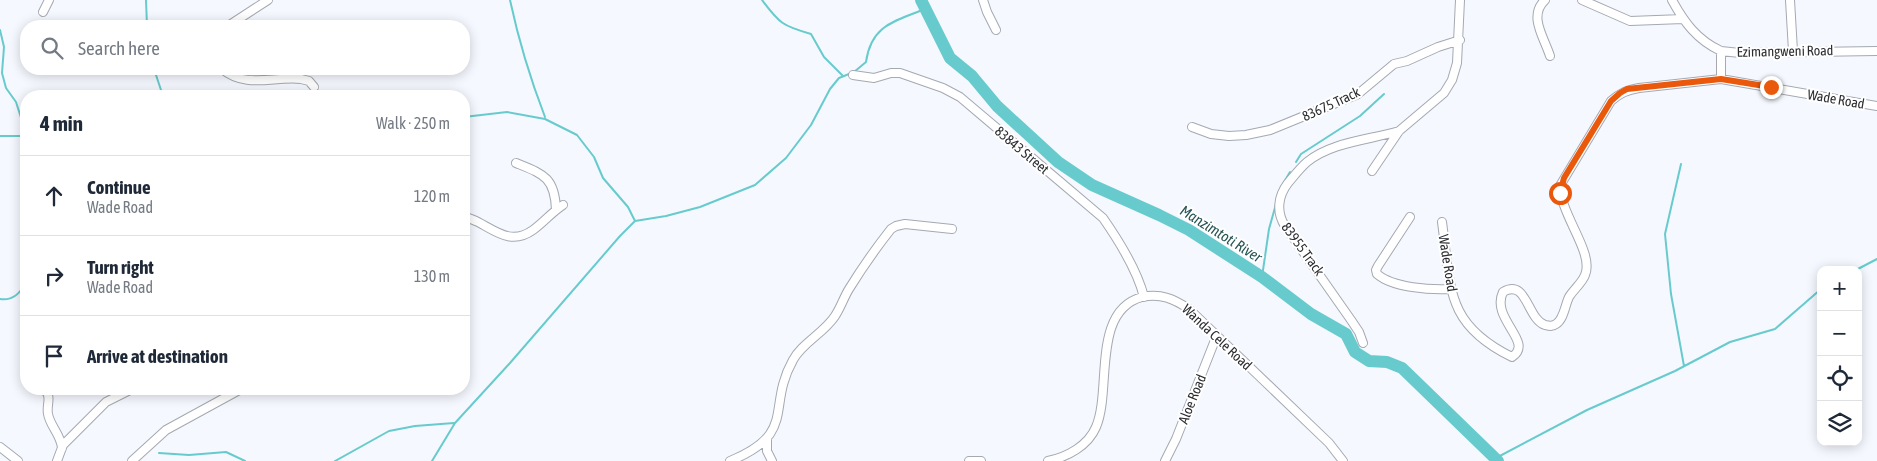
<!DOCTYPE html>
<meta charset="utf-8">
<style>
:root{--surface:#fff;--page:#f6f6f7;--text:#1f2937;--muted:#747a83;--line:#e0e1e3}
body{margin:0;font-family:"Asap Condensed",sans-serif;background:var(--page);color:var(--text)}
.controls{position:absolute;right:15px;bottom:15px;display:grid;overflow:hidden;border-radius:10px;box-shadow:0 2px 12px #0003}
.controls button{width:45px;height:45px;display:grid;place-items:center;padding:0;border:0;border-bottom:1px solid var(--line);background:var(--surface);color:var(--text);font:25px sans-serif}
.stop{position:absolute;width:15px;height:15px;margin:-11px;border:4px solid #ea580c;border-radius:50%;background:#fff}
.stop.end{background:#ea580c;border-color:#fff;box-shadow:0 1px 5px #0008}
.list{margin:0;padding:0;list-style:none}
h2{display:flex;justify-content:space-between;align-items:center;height:65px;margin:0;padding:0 20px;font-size:21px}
h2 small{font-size:16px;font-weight:400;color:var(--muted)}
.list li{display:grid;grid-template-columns:32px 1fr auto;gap:15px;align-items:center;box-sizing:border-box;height:80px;padding:0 20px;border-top:1px solid var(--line)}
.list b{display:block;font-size:19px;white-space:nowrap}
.list p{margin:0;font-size:16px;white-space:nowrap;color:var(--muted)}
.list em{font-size:16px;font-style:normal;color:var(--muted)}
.icon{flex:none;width:28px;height:28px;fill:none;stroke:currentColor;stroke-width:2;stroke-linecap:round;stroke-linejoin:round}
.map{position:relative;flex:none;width:1877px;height:461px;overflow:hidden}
.search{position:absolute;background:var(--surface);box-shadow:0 2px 12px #0003;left:20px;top:20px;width:450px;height:55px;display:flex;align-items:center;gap:12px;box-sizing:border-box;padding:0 18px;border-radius:20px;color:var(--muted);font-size:19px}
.panel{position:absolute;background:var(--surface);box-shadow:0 2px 12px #0003;left:20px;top:90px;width:450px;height:305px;border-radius:20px}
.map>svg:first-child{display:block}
</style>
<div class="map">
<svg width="1877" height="461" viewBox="0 0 1877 461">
<rect width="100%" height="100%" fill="#f5f8fe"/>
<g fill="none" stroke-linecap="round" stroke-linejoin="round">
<path stroke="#67cbcd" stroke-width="2" d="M146 0 147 26
M510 0C519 42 530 78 545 117
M762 0C780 24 783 26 811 34L824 57 843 76
M0 30 4 47 2 73 6 88 16 102 26 133
M154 69 163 96
M464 117 507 112 545 119 577 135 594 157 603 178 628 207 635 221
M0 136H26
M1296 162 1301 154 1360 116 1384 94
M1681 164 1665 234 1671 294 1684 366
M1281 187 1290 172
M1856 270 1877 259
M1262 277 1269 229 1276 204
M0 299C13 301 20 293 26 283
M159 453 189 455 226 452 245 461
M1496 458 1587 410 1675 371 1730 342 1775 329 1821 289
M335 461 389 431 415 426 454 423
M432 461 455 423 510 363 620 236 635 221 666 216 700 207 755 185 786 158 811 125 830 89 839 78 854 72 866 62C871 25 895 21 925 9"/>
<path stroke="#67cbcd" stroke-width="12" d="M921 0 950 58 972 76 997 106 1058 162 1092 185 1159 215 1189 230 1262 277 1311 314 1346 334 1355 352 1369 361 1387 362 1402 368 1498 461"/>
<g stroke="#a4a9b2" stroke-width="10">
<path id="street" d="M983 0 987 12 996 30
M1545 0C1528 16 1544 37 1550 56
M1582 0 1630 21 1683 19
M1672 0C1684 22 1697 40 1721 51
M1790 0 1793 51
M43 12 49 0
M228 26 268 0
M222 69C246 89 273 76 301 79L309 81 314 87
M853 75 874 78 891 73H900L943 88 960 97 1103 218C1119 241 1137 269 1144 297
M1721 79V51L1740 53 1877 51
M1192 127 1211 134 1229 136 1246 135 1270 130 1358 94 1394 64 1407 61 1438 47 1460 40
M516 163C543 174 555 177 556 210
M1372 171 1399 131 1444 93 1452 80 1457 63 1460 0
M464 216C468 218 474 220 478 222 497 232 512 245 533 230 544 222 552 212 563 205
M1410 217 1378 266 1376 270 1377 274C1393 288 1431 290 1451 289
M1442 222C1451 288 1445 324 1512 357 1535 342 1490 319 1503 292 1527 278 1527 319 1545 325 1549 326 1552 327 1556 324 1564 319 1565 305 1569 297 1574 289 1582 283 1585 275 1595 252 1557 211 1561 184L1611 101C1620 93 1627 90 1639 88L1721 79 1877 106
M1363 343 1359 332 1351 320 1285 226C1276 212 1278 196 1288 183 1294 176 1300 168 1307 162 1331 142 1369 140 1399 131
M43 389C53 396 46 404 48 414 50 426 61 435 62 448
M767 438V451L772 461
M0 447 18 461
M57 461 63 445 106 402 132 389
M132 461 166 430 241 389
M730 461C798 433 766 408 793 360 802 343 824 333 835 316 841 307 844 297 849 289 862 268 876 248 891 229L896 226 905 224 952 229
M969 461H981
M1048 461C1067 457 1088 446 1096 427 1112 390 1091 311 1142 297 1161 293 1174 299 1189 309L1329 443 1343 461
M1165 461 1176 439 1217 335"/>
</g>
<use href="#street" stroke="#fff" stroke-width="8"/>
</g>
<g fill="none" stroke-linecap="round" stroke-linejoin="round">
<path stroke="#ea580c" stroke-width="6" d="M1560 193 1564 178 1611 101 1620 93 1627 89 1721 79 1771 87"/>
</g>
<g text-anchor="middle" stroke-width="4" stroke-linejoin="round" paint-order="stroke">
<g font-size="14" fill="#2b2d31" stroke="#fff">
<text transform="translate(1785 51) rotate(-1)" y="5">Ezimangweni Road</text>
<text transform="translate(1836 99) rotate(10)" y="5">Wade Road</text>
<text transform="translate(1331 104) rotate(-25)" y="5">83675 Track</text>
<text transform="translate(1022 150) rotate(40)" y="5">83843 Street</text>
<text transform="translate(1303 249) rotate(54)" y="5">83955 Track</text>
<text transform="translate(1448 263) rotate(81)" y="5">Wade Road</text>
<text transform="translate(1217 337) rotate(43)" y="5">Wanda Cele Road</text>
<text transform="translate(1192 399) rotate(-68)" y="5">Aloe Road</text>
</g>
<g font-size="15" font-style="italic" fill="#275455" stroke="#fff">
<text transform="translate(1221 234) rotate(32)" y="5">Manzimtoti River</text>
</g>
</g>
</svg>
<div class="controls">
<button>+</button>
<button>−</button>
<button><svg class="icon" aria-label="locate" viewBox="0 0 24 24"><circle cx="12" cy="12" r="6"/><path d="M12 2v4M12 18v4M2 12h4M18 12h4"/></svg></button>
<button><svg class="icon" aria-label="layers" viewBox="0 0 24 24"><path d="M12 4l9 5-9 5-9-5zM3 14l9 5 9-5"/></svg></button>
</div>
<div class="stop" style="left:1560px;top:193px"></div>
<div class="stop end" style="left:1771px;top:87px"></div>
<div class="search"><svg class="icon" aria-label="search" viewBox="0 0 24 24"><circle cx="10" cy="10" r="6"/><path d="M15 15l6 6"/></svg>Search here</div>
<section class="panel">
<h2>4 min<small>Walk · 250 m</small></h2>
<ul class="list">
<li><svg class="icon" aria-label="ahead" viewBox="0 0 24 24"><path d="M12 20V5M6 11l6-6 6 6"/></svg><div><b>Continue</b><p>Wade Road</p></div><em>120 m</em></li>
<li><svg class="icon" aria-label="right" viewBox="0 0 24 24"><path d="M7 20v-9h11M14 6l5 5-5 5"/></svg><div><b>Turn right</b><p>Wade Road</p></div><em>130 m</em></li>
<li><svg class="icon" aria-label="arrive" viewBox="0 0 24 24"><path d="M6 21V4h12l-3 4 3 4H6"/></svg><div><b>Arrive at destination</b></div></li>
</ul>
</section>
</div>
